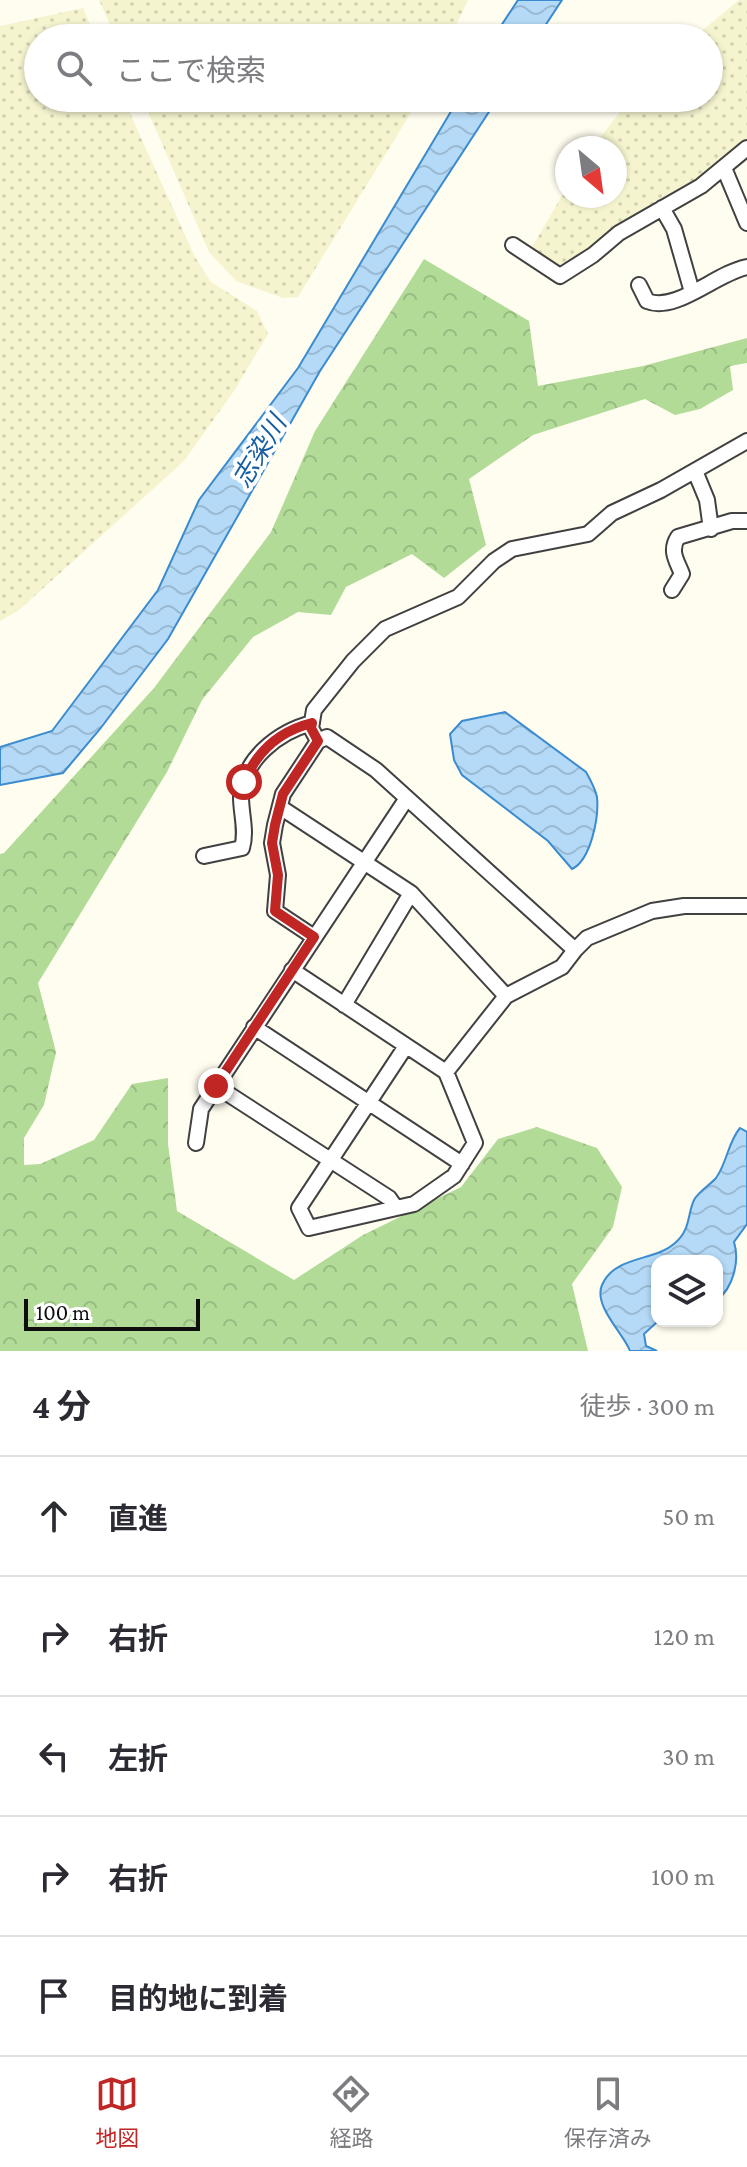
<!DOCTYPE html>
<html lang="ja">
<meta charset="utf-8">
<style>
:root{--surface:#fff;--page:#f2f2f3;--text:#2b2b33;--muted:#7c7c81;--line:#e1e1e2;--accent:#c02624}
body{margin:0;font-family:"Crimson Pro","Noto Sans JP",serif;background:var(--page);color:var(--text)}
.controls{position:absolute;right:24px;bottom:24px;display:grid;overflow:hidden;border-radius:16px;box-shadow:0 2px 6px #0004}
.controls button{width:72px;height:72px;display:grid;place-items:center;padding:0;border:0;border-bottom:2px solid var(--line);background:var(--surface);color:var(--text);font:40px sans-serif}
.compass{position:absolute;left:555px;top:136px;width:72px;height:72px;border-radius:50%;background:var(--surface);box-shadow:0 2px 6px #0004;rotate:151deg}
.scale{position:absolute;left:24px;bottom:20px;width:176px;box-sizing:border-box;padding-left:8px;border:4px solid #0e0e0e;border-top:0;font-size:22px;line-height:28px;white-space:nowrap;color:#0e0e0e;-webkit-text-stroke:6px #fff;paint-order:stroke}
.stop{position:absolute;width:24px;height:24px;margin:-18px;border:6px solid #c02624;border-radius:50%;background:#fff}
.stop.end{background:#c02624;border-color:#fff;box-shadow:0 2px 8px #0008}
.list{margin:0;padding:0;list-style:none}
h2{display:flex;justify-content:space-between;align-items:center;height:104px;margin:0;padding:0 32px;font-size:34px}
h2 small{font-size:26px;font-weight:400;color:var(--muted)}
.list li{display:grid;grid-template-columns:52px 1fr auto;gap:24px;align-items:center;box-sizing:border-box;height:120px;padding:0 32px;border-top:2px solid var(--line)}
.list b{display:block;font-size:30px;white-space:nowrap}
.list em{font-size:26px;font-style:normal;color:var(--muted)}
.icon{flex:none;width:44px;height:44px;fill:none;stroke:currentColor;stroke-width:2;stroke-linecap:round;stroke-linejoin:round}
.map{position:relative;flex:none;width:747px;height:1351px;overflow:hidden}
.search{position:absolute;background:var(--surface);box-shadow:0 2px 6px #0004;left:24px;right:24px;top:24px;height:88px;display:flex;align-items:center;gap:20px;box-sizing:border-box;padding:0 28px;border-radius:44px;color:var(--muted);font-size:30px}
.sheet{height:704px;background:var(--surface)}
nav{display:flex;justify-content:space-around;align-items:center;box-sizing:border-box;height:112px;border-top:2px solid var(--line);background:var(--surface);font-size:22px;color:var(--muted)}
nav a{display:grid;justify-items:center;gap:4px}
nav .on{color:var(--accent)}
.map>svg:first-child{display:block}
</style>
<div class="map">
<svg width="747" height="1351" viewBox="0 0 747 1351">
<defs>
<pattern id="farmland-dots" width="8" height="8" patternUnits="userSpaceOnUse" patternTransform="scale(2)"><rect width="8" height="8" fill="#f5f4cf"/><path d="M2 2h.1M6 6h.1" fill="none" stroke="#d1d0b1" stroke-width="1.8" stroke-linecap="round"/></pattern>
<pattern id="forest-crowns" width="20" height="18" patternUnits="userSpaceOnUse" patternTransform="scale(2)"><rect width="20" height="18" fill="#b2db98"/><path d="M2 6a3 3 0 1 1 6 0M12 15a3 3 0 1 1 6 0" fill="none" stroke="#98bb82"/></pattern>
<pattern id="water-waves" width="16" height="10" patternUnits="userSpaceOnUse" patternTransform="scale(2)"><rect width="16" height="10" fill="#b4daf7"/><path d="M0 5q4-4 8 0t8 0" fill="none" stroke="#9abad3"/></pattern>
</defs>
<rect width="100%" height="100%" fill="#fffdf0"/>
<path fill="url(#farmland-dots)" d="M99 0H468L450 38H116Z
M739 0H747V141L707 175 559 266 532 247 567 187V196H615V148H592L631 98H709V38H693Z
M83 8 96 38H38V98H123L195 257 211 282 257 311 268 334 234 391 184 461 18 611 0 621V26Z
M142 98H420L298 297 283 298 236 281 209 252Z"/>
<path fill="url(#forest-crowns)" d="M424 259 529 321 538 386 643 366 747 338V363L730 366 733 390 700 409 675 415 645 399 533 435 469 479 486 545 444 578 412 554 346 587 331 615 298 612 253 637 202 700 167 772 38 983 56 1052 44 1105 24 1138V1165L40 1164 94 1140 132 1084 168 1078V1144L177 1211 294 1280 363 1235 461 1187 498 1139 537 1127 597 1148 622 1187 613 1227 572 1284 588 1351H0V854L4 853 154 688 271 532 315 431Z"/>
<path fill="url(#water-waves)" stroke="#3a8bcf" stroke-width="2" d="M518 0H562L537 38H493Z
M459 98H498L320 371 168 639 100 729 63 773 0 785V747L52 731 158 590 199 500 298 368Z
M505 712 586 772C590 779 595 788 597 797 599 817 591 860 572 869L548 841 462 775 454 760 450 734 462 721Z
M740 1128 747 1132V1224L734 1242C740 1261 733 1288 717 1300V1261H657L658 1321 644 1334 646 1346 657 1351H630C624 1334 593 1306 602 1285 615 1255 654 1262 675 1243 691 1229 687 1215 694 1200 699 1191 710 1185 716 1178 727 1163 728 1142 740 1128Z"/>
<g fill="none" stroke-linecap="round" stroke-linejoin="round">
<g stroke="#414141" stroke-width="18">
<path id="street" d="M724 168 747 223
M662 208 674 229 692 292
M513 245 560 276 593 255 619 233 701 186 747 148
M639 285 647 301C676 313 716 273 747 267
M695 471 707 500 711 529
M672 590 682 574C677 561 669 551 678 537L732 521H747
M318 741 311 728 314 710 353 661 385 629 458 597 494 561 512 549 588 534 612 513 661 490 747 441
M280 807 411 893 506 996
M204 856 242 848C247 831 241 814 241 797 243 759 278 732 312 723
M314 937 275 911 278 875 272 843 275 825 283 794 318 741 327 737 376 770 575 950 562 967 506 996 446 1072 475 1143 454 1176 414 1204 309 1228 299 1208 406 1046
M575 950 587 938 652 911 684 906H747
M292 970 446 1072
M344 1005 411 893
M254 1027 462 1164
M216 1086 389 1198 396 1208
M196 1143 201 1109 407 798"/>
</g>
<use href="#street" stroke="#fff" stroke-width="14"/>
</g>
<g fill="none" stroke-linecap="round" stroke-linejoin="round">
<path stroke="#c02624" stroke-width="10" d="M216 1086 314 937 275 911 278 875 272 843 275 825 283 794 318 741 311 728 312 723C280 731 257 751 244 782"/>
</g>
<g text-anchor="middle" stroke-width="8" stroke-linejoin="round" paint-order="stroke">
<g font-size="26" font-style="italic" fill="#165da2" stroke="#fff">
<text transform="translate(259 451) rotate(-59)" y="9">志染川</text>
</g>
</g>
</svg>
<div class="controls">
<button><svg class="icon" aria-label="layers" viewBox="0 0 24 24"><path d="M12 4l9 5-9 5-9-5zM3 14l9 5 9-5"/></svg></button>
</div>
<svg class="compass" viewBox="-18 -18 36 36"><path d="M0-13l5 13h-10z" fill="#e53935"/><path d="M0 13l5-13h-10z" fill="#7c7c81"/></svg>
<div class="scale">100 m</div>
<div class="stop" style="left:244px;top:782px"></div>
<div class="stop end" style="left:216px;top:1086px"></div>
<div class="search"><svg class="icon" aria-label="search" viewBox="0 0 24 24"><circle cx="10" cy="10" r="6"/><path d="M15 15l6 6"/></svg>ここで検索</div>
</div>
<section class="sheet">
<h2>4 分<small>徒歩 · 300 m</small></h2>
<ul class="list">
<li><svg class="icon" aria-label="ahead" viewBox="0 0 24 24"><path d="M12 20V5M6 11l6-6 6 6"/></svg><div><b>直進</b></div><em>50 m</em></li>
<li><svg class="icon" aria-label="right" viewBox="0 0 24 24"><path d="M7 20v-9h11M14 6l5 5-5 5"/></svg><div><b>右折</b></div><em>120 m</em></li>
<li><svg class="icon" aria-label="left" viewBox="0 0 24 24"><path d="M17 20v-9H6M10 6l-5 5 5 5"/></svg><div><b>左折</b></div><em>30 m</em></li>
<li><svg class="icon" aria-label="right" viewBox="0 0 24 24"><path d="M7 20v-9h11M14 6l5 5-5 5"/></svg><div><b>右折</b></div><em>100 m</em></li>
<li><svg class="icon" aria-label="arrive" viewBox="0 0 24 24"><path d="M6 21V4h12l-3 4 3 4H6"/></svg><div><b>目的地に到着</b></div></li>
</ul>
</section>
<nav>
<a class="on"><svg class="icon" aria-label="map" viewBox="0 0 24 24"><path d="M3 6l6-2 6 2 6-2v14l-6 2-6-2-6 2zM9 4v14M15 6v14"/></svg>地図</a>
<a><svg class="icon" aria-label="directions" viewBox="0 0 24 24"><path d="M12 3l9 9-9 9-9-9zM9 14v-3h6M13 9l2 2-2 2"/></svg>経路</a>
<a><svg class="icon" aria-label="saved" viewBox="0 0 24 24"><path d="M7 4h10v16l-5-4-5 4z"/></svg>保存済み</a>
</nav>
